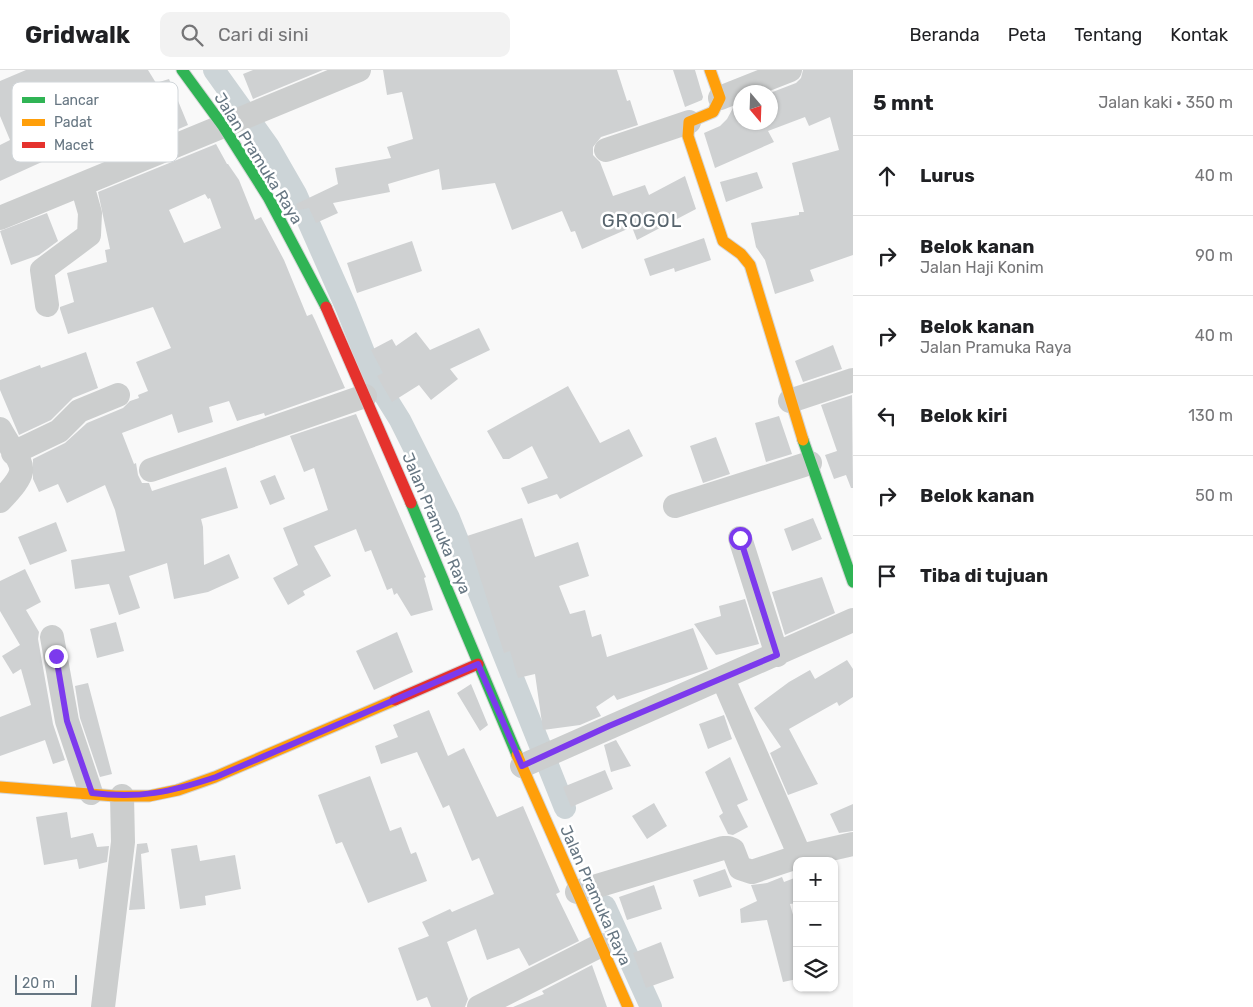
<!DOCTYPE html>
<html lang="id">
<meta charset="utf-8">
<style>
:root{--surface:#fff;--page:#f2f2f2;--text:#202124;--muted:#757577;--line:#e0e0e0}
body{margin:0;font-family:Rubik,sans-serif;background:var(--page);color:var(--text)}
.controls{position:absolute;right:15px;bottom:15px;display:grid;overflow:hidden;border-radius:10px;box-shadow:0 1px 4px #0004}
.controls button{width:45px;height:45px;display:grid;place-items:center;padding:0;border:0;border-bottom:1px solid var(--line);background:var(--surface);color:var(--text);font:25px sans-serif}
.compass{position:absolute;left:733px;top:15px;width:45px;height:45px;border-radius:50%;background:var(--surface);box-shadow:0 1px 4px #0004;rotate:161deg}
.scale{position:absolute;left:15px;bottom:12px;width:62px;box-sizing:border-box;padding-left:5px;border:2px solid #667682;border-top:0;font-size:14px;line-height:18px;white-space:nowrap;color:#667682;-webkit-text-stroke:4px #fff;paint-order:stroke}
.stop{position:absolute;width:15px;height:15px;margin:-11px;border:4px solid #7c3aed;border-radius:50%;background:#fff}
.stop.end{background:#7c3aed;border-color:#fff;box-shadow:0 1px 5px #0008}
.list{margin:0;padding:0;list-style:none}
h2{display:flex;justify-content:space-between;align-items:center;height:65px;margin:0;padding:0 20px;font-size:21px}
h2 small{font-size:16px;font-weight:400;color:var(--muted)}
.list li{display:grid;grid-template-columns:32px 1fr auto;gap:15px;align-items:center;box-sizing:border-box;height:80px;padding:0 20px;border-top:1px solid var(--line)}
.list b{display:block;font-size:19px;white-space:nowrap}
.list p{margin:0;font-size:16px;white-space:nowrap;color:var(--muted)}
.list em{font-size:16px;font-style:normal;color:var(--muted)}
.icon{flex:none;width:28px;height:28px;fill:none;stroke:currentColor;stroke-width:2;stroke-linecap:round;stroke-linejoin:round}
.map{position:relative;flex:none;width:853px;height:937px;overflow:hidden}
header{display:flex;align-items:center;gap:30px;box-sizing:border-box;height:70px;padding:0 25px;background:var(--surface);border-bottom:1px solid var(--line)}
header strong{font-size:24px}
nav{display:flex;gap:28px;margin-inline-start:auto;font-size:18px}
.search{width:350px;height:45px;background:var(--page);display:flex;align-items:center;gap:12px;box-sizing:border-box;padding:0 18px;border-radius:10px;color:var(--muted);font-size:19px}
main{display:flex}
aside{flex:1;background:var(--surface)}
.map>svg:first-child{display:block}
</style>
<header>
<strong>Gridwalk</strong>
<div class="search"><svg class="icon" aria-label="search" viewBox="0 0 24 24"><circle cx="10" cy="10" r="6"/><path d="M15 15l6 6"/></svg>Cari di sini</div>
<nav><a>Beranda</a><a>Peta</a><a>Tentang</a><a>Kontak</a></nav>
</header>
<main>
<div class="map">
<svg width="853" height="937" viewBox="0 0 853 937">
<rect width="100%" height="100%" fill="#f9f9f9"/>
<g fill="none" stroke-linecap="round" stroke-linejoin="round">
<path stroke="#ccd4d7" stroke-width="22" d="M214 0 269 77 296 124 346 237 375 310 400 350 449 448 565 738
M605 836 651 937"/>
</g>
<path fill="#cfd1d2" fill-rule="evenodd" d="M26 0H148L156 13 169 9 188 55 139 76 129 47 82 64 70 32 39 45 55 86 0 111V75L10 70 0 46V11Z
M253 0H323L253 29 243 4Z
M383 0H617L627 31 630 30 638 55 601 67 593 77V85L600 92 613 126 645 115 649 125 685 106 696 139 637 170 632 157 582 179 575 161 571 162 562 141 512 160 495 113 442 120 439 99 388 114 390 122 333 133 338 143 316 153 309 138 298 140 296 134 338 114 335 98 391 88 387 77 413 69 402 22 387 25Z
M673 0H695L703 27 702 30 685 37Z
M803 0H853V185L810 200 814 211 775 224 765 190 756 177 751 153 799 145V142H804L792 93 839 80 830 47 809 56 805 47 768 61 774 72 715 98 704 63 720 56 727 49 733 38 740 35V52H770V23L796 13 801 8Z
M216 74 227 94H228L239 110 255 150 261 147 284 190 307 246 312 244 315 250 345 318 265 346 264 343 237 351 229 331 209 337 213 352 178 363 172 344 122 363 134 394 136 393 138 405 142 413H149L152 421 226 397 238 438 201 449 203 457 204 495 229 484 239 508 208 522 174 529 167 493 129 506 140 538 119 545 109 514 75 519 71 490 125 481 115 440 105 415 67 433 58 414 39 422 33 409V389L65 373 87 353 123 338 130 331 139 328 138 325 148 321 136 292 171 278 153 237 68 264 60 239V237L74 232 67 203 107 192 105 180 110 179 98 122ZM205 124 208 129 210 128 221 158 184 173 169 140Z
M757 102 763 118 726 132 720 112Z
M47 143 58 171 39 185 11 195 0 161Z
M704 168 711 190 675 202 674 198 650 206 644 189Z
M412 171 422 201 357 223 347 193Z
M479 258 490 280 450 299 458 309 431 330 419 315 392 332 377 306 383 303 371 280 392 269 396 276 416 262 430 280Z
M833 275 842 299 803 312 795 291Z
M86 282 98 318 73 328 51 350 19 365 0 320V310L40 295 41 298Z
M568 316 600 373 629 359 643 386 560 429 557 424 528 434 521 418 548 408 532 376 509 389H503L487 361Z
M852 325 853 418H851L846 405 834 409 825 385 837 381 821 335Z
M356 344 426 507 424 508 433 540 411 546 397 523 394 525 392 518 387 520 371 480 365 482 356 459 314 476 331 506 303 521 305 525 288 535 273 508 298 495 283 458 328 440 314 398 304 402 290 366Z
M779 346 792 384 766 392 755 353Z
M716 367 730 404 703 413 690 376Z
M275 405 285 429 270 435 260 411Z
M522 448 535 487 578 472 589 506 559 516 570 544 585 540 592 567 601 564 607 587 693 558 708 599 617 630 614 625 596 637 601 646 580 655 543 660 535 604 518 608 510 581 504 583 467 466Z
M813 448 822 469 792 481 784 459Z
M56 452 67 481 30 495 18 467Z
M25 499 41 532 26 540 39 562 38 569 53 654 65 690 53 694 45 670 0 686V647L31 635 21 599 13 604 2 586 20 575 0 541V511Z
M822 507 835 543 785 565 772 522Z
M745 529 759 574 716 585 694 554 721 546 719 536Z
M116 552 124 581 97 588 90 559Z
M397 562 413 602 374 620 356 581Z
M847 590 853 599V627L839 636 837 632 789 659 818 714 788 725 770 683 781 677 754 638 789 612 810 600 815 609Z
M88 613 112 704 100 707 80 648 75 616Z
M471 614 488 655 480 661 457 623Z
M429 640 448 686 464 678 497 747 523 736 560 822 556 824 579 871 529 896 519 878 487 890 476 859 447 872 468 929 465 937H431L427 927 417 931 398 878 429 866 422 852 450 839 452 842 494 824 479 788 472 791 449 735 443 738 417 682 381 694 375 676 398 667 393 655Z
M724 645 732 669 708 679 699 654Z
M616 670 631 696 611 702 604 675Z
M730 687 748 730 737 735 748 757 733 765 728 764 719 746 723 743 705 702Z
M605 700 613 719 571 737 563 717Z
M370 706 390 761 401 757 411 784 416 782 427 811 368 833 342 772 336 774 318 725Z
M654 733 667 756 647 769 632 746Z
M853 734V761L839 763 830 744Z
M67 742 71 768 93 763 97 777 109 776 107 792 79 799 77 789 44 795 36 747Z
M147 773 149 782 141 784 145 839 129 840 137 774Z
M197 775 200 791 235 785 241 819 205 826 206 835 180 839 171 779Z
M725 799 732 817 699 827 693 810Z
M782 807 784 812 797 807V833L790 834 797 859V909L783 912 767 850 741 853 740 839 757 831 751 815 767 813Z
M654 815 662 839 627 850 619 827Z
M661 872 674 908 646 918 633 883Z
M592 895 607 937H513L544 924 542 921Z"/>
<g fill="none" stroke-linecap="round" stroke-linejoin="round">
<g stroke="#d5d6d7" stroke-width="13">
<path id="fast" d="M182 0 223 56 268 127 326 237
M803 370 853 512
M411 433 517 685"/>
</g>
<g stroke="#d5d6d7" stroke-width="13">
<path id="slow" d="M710 0 720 28 713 42 689 52 688 66 723 171 741 184 750 195 803 370
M517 685 628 937
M0 717 115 726H149L178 720 215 707 395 630"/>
</g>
<g stroke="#d5d6d7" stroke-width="13">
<path id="jam" d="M326 237 411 433
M395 630 478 594"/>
</g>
<path stroke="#cccece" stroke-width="24" d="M720 28 790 0
M606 80 689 52
M0 148 359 0
M47 235 42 200 89 165 90 143 82 115
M790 331 853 310
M0 359C22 399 34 395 0 431
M13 383 59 361 79 341 118 325
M151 400 365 326
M675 436 810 393
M740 468 777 585
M52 567 67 651 91 723
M723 609 800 786
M522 696 853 550
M577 822 723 778H728L733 780 740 798 752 802 800 786 853 774
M103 937 123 772 122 726
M479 937 601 875"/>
<use href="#fast" stroke="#30b455" stroke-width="11"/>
<use href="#slow" stroke="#ff9f0a" stroke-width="11"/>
<use href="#jam" stroke="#e5322d" stroke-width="11"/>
</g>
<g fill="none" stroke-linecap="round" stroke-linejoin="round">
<path stroke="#7c3aed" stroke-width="6" d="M56 586 67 651 92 723C139 729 171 722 216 707L478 594 522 696 609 656 777 585 740 468"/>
</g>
<g text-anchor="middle" stroke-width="5" stroke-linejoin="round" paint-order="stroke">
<g font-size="16" fill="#667682" stroke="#fff">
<text transform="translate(259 88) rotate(58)" y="6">Jalan Pramuka Raya</text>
<text transform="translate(437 453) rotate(67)" y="6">Jalan Pramuka Raya</text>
<text transform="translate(596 825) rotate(66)" y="6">Jalan Pramuka Raya</text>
</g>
<g font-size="19" letter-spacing="1" fill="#57646d" stroke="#fff">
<text x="642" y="157">GROGOL</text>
</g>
</g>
<rect x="12" y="12" width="166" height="80" rx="8" fill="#fff" stroke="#d1d6da" stroke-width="1"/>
<rect x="22" y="27" width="23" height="6" fill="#30b455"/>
<rect x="22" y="49" width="23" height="7" fill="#ff9f0a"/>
<rect x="22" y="72" width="23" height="6" fill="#e5322d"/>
<g font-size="14" fill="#667682">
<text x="54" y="35">Lancar</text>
<text x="54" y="57">Padat</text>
<text x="54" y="80">Macet</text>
</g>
</svg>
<div class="controls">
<button>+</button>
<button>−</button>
<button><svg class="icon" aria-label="layers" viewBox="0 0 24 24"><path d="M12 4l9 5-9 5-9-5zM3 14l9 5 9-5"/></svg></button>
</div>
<svg class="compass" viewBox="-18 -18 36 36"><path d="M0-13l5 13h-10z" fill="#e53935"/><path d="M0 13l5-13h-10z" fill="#757577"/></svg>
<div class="scale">20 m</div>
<div class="stop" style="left:740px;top:468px"></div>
<div class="stop end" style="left:56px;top:586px"></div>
</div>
<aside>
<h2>5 mnt<small>Jalan kaki · 350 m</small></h2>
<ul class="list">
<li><svg class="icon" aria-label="ahead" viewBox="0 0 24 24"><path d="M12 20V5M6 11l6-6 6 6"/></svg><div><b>Lurus</b></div><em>40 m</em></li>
<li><svg class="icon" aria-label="right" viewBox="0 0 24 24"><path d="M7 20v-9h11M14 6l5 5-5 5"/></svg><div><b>Belok kanan</b><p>Jalan Haji Konim</p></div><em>90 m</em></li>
<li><svg class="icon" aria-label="right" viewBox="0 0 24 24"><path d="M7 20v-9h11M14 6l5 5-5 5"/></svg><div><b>Belok kanan</b><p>Jalan Pramuka Raya</p></div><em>40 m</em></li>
<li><svg class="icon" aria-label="left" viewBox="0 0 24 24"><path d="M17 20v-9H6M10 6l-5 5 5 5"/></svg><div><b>Belok kiri</b></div><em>130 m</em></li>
<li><svg class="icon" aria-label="right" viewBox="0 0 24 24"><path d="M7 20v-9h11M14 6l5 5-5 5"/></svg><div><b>Belok kanan</b></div><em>50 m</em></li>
<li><svg class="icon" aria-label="arrive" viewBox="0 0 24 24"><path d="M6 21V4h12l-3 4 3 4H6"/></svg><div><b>Tiba di tujuan</b></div></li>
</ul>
</aside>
</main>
